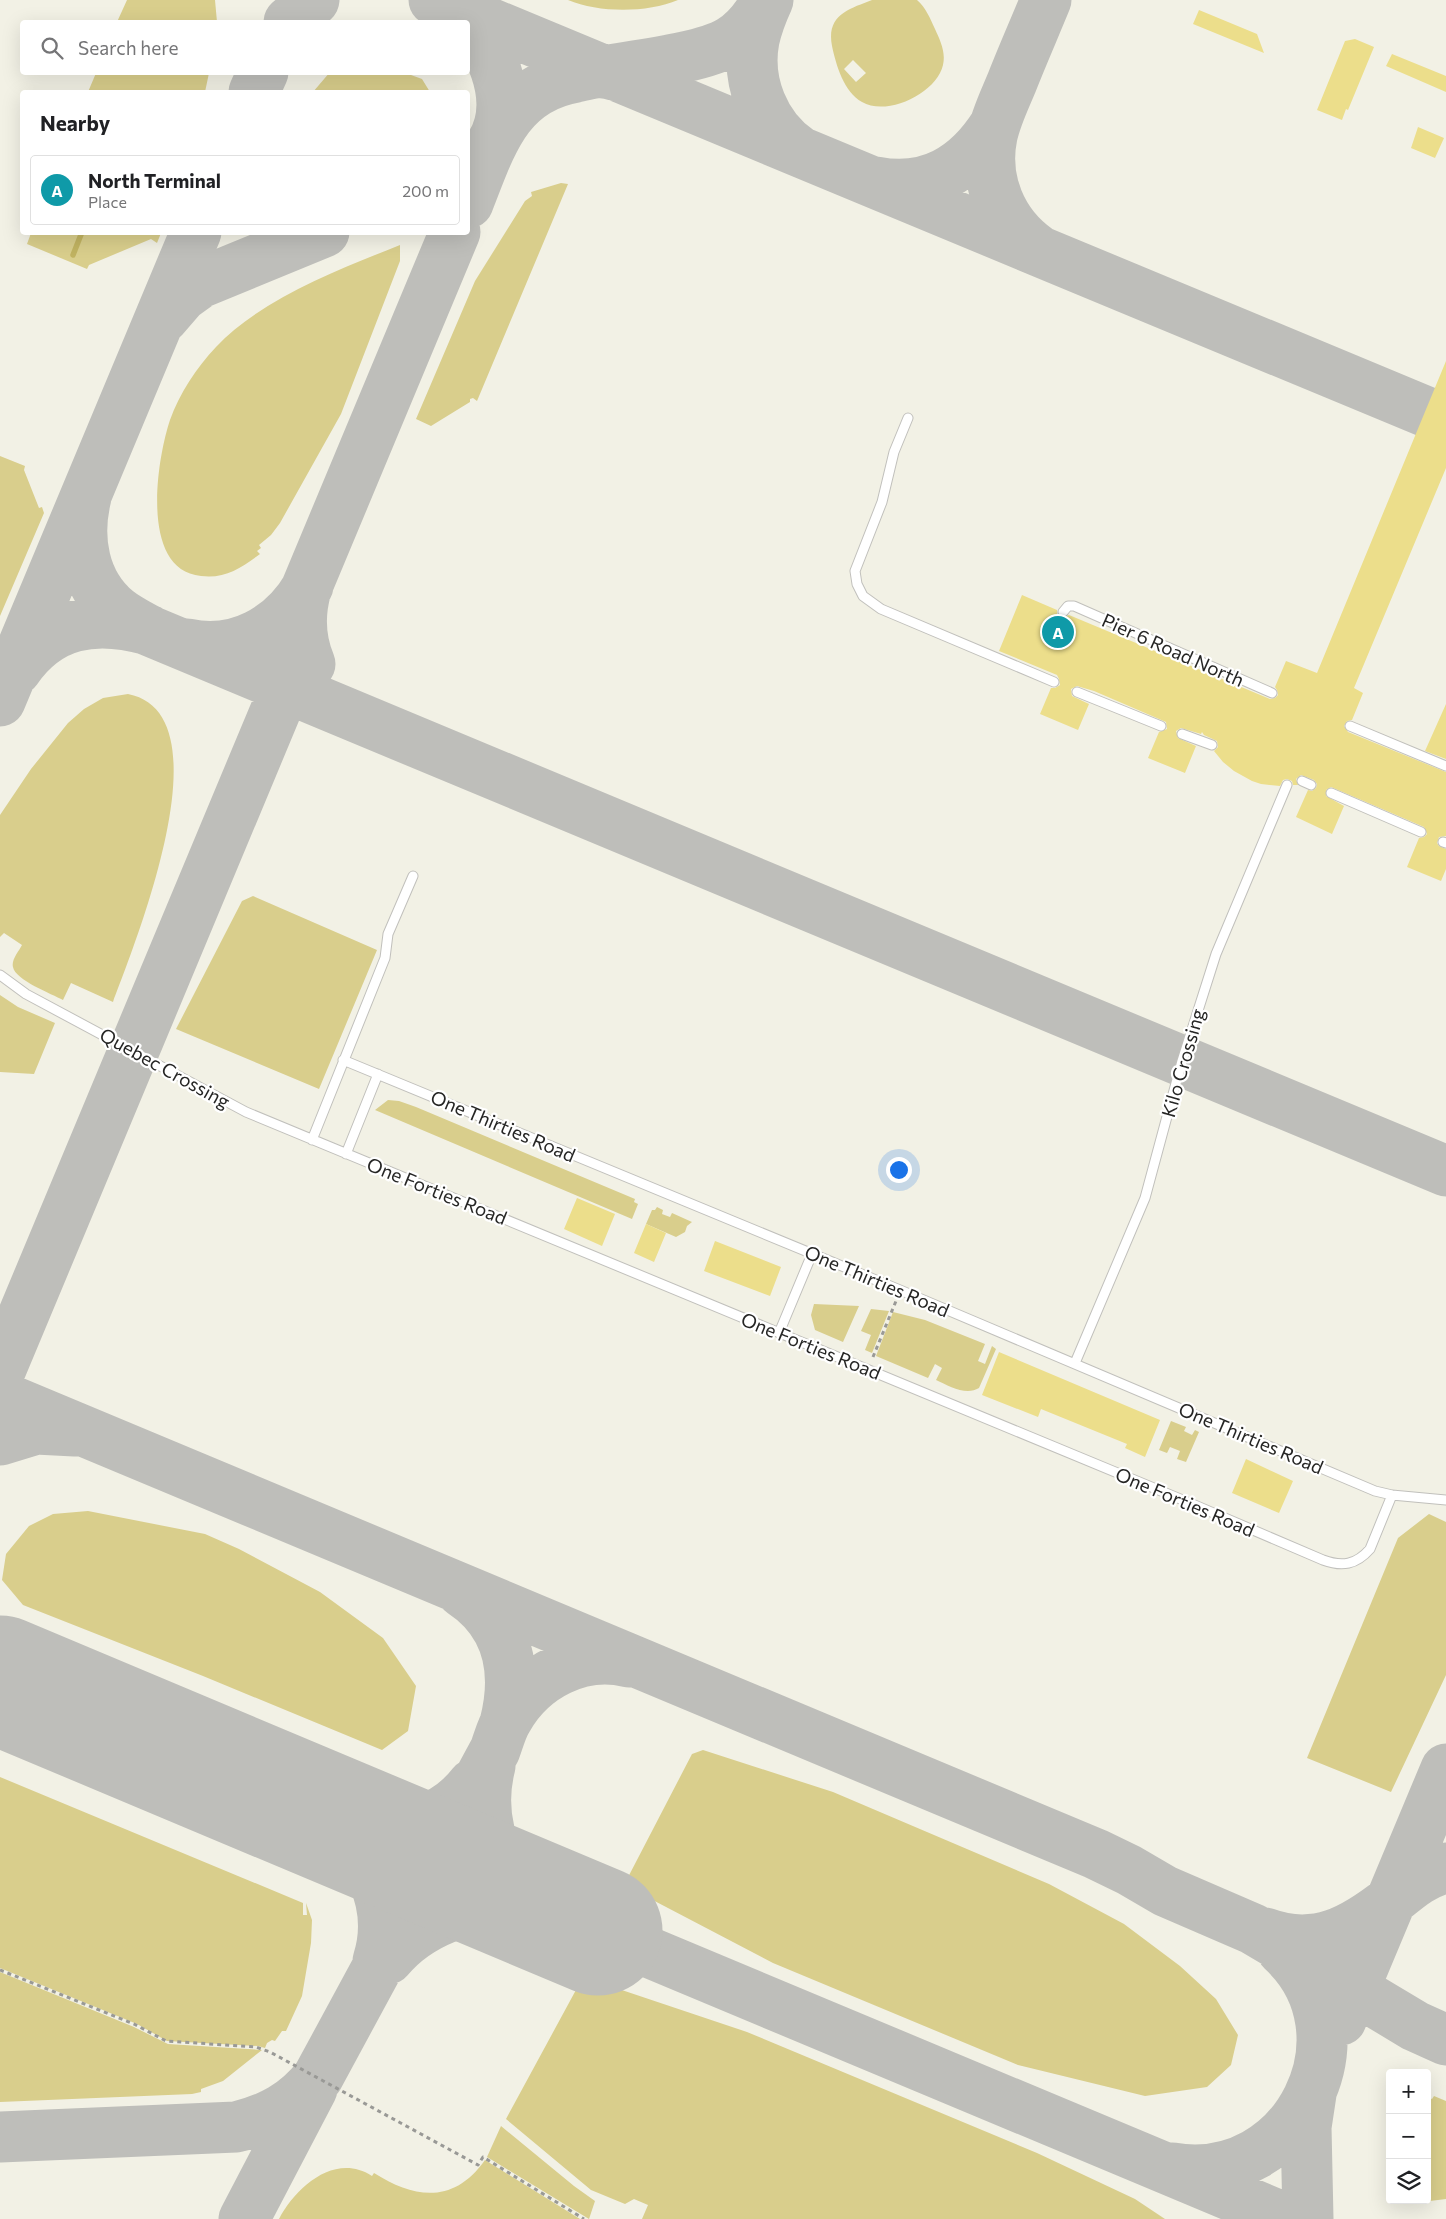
<!DOCTYPE html>
<meta charset="utf-8">
<style>
:root{--surface:#fff;--page:#f6f6f6;--text:#202124;--muted:#757577;--line:#e0e0e0;--accent:#111827}
body{margin:0;font-family:Commissioner,sans-serif;background:var(--page);color:var(--text)}
.controls{position:absolute;right:15px;bottom:15px;display:grid;overflow:hidden;border-radius:5px;box-shadow:0 5px 20px #0002}
.controls button{width:45px;height:45px;display:grid;place-items:center;padding:0;border:0;border-bottom:1px solid var(--line);background:var(--surface);color:var(--text);font:25px sans-serif}
.you{position:absolute;left:898px;top:1169px;width:18px;height:18px;margin:-12px;border:4px solid #fff;border-radius:50%;background:#1a73e8;box-shadow:0 0 0 8px #1a73e833}
.badge{display:grid;place-items:center;width:32px;height:32px;border-radius:50%;background:var(--accent);color:#fff;font-size:16px;font-weight:700}
.pin{position:absolute;translate:-50% -50%;border:2px solid #fff;box-shadow:0 1px 5px #0006}
.list{margin:0;padding:0;list-style:none}
h2{display:flex;justify-content:space-between;align-items:center;height:65px;margin:0;padding:0 20px;font-size:21px}
h2 small{font-size:16px;font-weight:400;color:var(--muted)}
.list li{display:grid;grid-template-columns:32px 1fr auto;gap:15px;align-items:center;box-sizing:border-box;height:70px;margin:0 10px 10px;padding:0 10px;border:1px solid var(--line);border-radius:5px}
.list b{display:block;font-size:19px;white-space:nowrap}
.list p{margin:0;font-size:16px;white-space:nowrap;color:var(--muted)}
.list em{font-size:16px;font-style:normal;color:var(--muted)}
.icon{flex:none;width:28px;height:28px;fill:none;stroke:currentColor;stroke-width:2;stroke-linecap:round;stroke-linejoin:round}
.map{position:relative;flex:none;width:1446px;height:2219px;overflow:hidden}
.search{position:absolute;background:var(--surface);box-shadow:0 5px 20px #0002;left:20px;top:20px;width:450px;height:55px;display:flex;align-items:center;gap:12px;box-sizing:border-box;padding:0 18px;border-radius:5px;color:var(--muted);font-size:19px}
.panel{position:absolute;background:var(--surface);box-shadow:0 5px 20px #0002;left:20px;top:90px;width:450px;height:145px;border-radius:5px}
.map>svg:first-child{display:block}
</style>
<div class="map">
<svg width="1446" height="2219" viewBox="0 0 1446 2219">
<rect width="100%" height="100%" fill="#fbfbf6"/>
<path fill="#f2f1e5" fill-rule="evenodd" d="M0 0H1446V2219H0ZM22 22H468V72H22ZM22 92H468V232H22ZM1390 2073H1427V2200H1390Z"/>
<path fill="#d9ce8c" fill-rule="evenodd" d="M127 0H215L217 22H117Z
M568 0H678C647 13 599 13 568 0Z
M872 0H917C926 8 930 18 935 29 940 40 946 52 943 65 937 93 887 117 862 102 844 92 836 65 832 46 826 15 849 9 872 0ZM853 60 866 73 856 82 844 69Z
M330 72 411 73V75L422 79 430 92H313Z
M96 73V72L209 73 205 92H88Z
M561 183 568 184 477 401 473 398 470 399V402L431 426 416 419 475 281 525 201 532 196 531 192Z
M31 233V232L161 233 157 243 151 239 89 265 87 269 27 244Z
M400 245V261L341 414 280 523 271 535 259 545 261 548 257 551 260 554C241 568 225 579 201 576 139 570 157 459 170 420 179 394 197 367 216 347 261 299 340 269 400 245Z
M0 456 25 466 24 470 39 508 42 507 44 513 0 616Z
M128 694C229 714 134 945 113 1002L71 983 63 1000C52 994 15 980 13 967 11 960 19 951 22 945L4 933 0 937V815L31 769 68 723 84 709 103 698Z
M253 896 377 950 319 1089 176 1029 242 901Z
M0 995 18 1007 55 1023 34 1074 0 1072Z
M388 1100 399 1101 416 1107 635 1199 634 1202 638 1204 632 1219 375 1110Z
M657 1207 663 1210 662 1214 670 1217 672 1213 692 1222 687 1226 685 1232 676 1237 646 1224 652 1210H655Z
M814 1304 859 1306 843 1342 815 1330 811 1315Z
M871 1309 889 1311 872 1353 865 1350 871 1335 861 1331Z
M893 1312 925 1320 985 1344 978 1361 985 1364 992 1346 996 1349 979 1388C966 1396 949 1386 936 1380L942 1368 935 1364 928 1378 876 1356Z
M1171 1421 1186 1427 1184 1431 1192 1435 1195 1430 1199 1432 1186 1462 1177 1459 1180 1451 1170 1447 1167 1453 1159 1450Z
M88 1511 205 1534 239 1549 320 1592 383 1638 416 1686 408 1731 382 1750 203 1676 23 1605 2 1580 6 1554 29 1526 53 1514Z
M1429 1514 1446 1522V1675L1391 1792 1307 1758 1398 1538Z
M703 1750 833 1792 1049 1884 1124 1924 1180 1966 1216 1999 1238 2035 1231 2065 1207 2087 1145 2096 1018 2065 773 1963 624 1885 692 1754Z
M0 1777 303 1903V1915H307L306 1903 312 1920 311 1943 302 1996 286 2031H282L275 2041 272 2040 267 2043 265 2048 258 2046 167 2041 137 2024 0 1968Z
M0 1972 134 2027 168 2044 262 2050 223 2081 201 2089V2092L192 2094 0 2102Z
M583 1977 747 2032 1037 2153 1135 2199 1165 2219H642L648 2205 634 2199 625 2204 591 2190 506 2119Z
M1434 2096 1446 2101V2199L1422 2202 1410 2201 1408 2200H1427V2097L1432 2099Z
M501 2126 574 2186 595 2201 589 2219 487 2157Z
M485 2160 580 2219H279C296 2187 335 2152 372 2176L374 2173C415 2199 454 2204 485 2160Z"/>
<g fill="none" stroke-linecap="round" stroke-linejoin="round">
<path stroke="#c1b361" stroke-width="5.5" d="M73 255 82 232"/>
<path stroke="#bebeba" stroke-width="51" d="M434 0 1446 420
M768 0C762 13 757 26 754 40 746 82 764 127 799 151
M451 9C490 35 518 101 491 144
M289 22 314 0
M604 71C638 65 703 58 731 41 746 32 758 16 766 1
M254 92 263 72
M876 182C928 192 967 169 995 125
M468 203C491 145 506 89 576 77 589 74 600 70 613 75
M1038 250C1001 224 983 180 992 136 996 117 1005 99 1012 82 1023 54 1035 27 1046 0
M163 318 182 296 200 283 324 232
M86 497C76 538 83 583 117 611 127 619 139 625 150 631L1446 1171
M187 644C237 655 283 629 308 586
M310 664C300 640 299 614 306 589L455 232
M16 670C49 622 95 615 149 630
M0 701 196 232
M0 1371 293 669 300 646 301 630
M0 1396 1096 1854 1129 1870 1165 1891 1253 1929 1415 2026 1446 2040
M0 1440 36 1429 75 1431
M462 1592C509 1623 518 1672 505 1723
M0 1679 14 1686
M490 1766C479 1809 489 1859 522 1890 534 1901 548 1908 561 1915
M305 1808C322 1816 340 1825 359 1828 400 1835 448 1817 473 1784
M317 1816C367 1845 396 1904 378 1961
M598 1931 1287 2219
M1265 1933C1316 1952 1354 1930 1393 1899 1410 1885 1424 1873 1446 1868
M388 1959C418 1923 468 1904 513 1907 532 1908 549 1913 566 1918
M1341 2020 1446 1769
M0 2137 236 2127C270 2119 296 2105 318 2077L495 1750C499 1739 502 1727 508 1718 532 1676 581 1650 629 1662
M1172 2168C1297 2189 1373 2033 1282 1950
M244 2219 312 2089
M1308 2219 1306 2127 1311 2094"/>
<path stroke="#bebeba" stroke-width="129" d="M0 1680 598 1931"/>
</g>
<path fill="#ecde8b" d="M1199 10 1257 34 1264 53 1193 24Z
M1355 39 1374 47 1348 110 1346 109 1342 120 1317 110 1345 41Z
M1392 54 1446 76V92L1386 66Z
M1418 127 1444 138 1435 158 1411 148Z
M1446 361V468L1354 688 1363 693 1352 720 1347 721 1344 726 1348 732 1446 772V836L1439 837 1437 843 1439 846 1446 849V869L1441 881 1407 867 1419 838 1424 837 1427 834 1424 827 1331 787 1326 790V796L1344 806 1332 834 1296 817 1308 790 1312 791 1316 788 1317 784 1314 780 1301 775 1296 779 1298 785H1293L1292 781 1287 779 1283 780 1280 786 1261 784 1252 781 1234 771 1223 762 1214 751 1218 747 1217 741 1204 735 1202 732 1201 734 1181 728 1176 731 1178 738 1196 746 1185 773 1148 758 1159 732 1167 729 1166 722 1094 691 1077 686 1071 689 1072 696 1089 704 1078 730 1040 714 1051 688H1055L1060 685 1059 679 1057 675 999 651 1022 595 1057 610V615L1061 618 1069 615 1270 699 1275 698 1278 695 1277 690 1275 687 1286 661 1317 673Z
M1446 704V759L1425 751Z
M577 1198 615 1214 602 1246 564 1229Z
M646 1224 666 1233 654 1262 634 1253Z
M715 1241 781 1267 770 1296 704 1271Z
M999 1352 1160 1420 1145 1457 1125 1448 1127 1444 1041 1409 1038 1417 982 1395Z
M1246 1459 1293 1481 1279 1513 1232 1493Z"/>
<g fill="none" stroke-linecap="round" stroke-linejoin="round">
<g stroke="#c1c0bc" stroke-width="11">
<path id="lane" d="M908 418 894 452 882 502 855 571 857 584 863 596 881 609 1054 682
M1063 612 1068 606H1074L1272 693
M1077 692 1161 726
M1350 726 1446 766
M1182 734 1212 745
M1302 781 1311 785
M1331 793 1421 832
M1443 842 1446 843
M0 975 26 994 246 1112 1190 1503 1323 1560C1342 1567 1356 1565 1370 1549L1392 1495
M343 1060 900 1290 1375 1491 1392 1495 1446 1500
M312 1140 385 958 388 934 413 876
M346 1154 378 1074
M779 1333 812 1254
M1075 1363 1145 1198 1182 1061 1216 954 1287 785"/>
</g>
<path stroke="#999996" stroke-width="3" stroke-dasharray="4 4" stroke-linecap="butt" d="M873 1357 896 1301
M0 1970 134 2024 166 2041 256 2047 270 2052 478 2165 483 2157 584 2219"/>
<use href="#lane" stroke="#fff" stroke-width="9"/>
</g>
<g text-anchor="middle" stroke-width="4.5" stroke-linejoin="round" paint-order="stroke">
<g font-size="19" fill="#262625" stroke="#fff">
<text transform="translate(1173 650) rotate(24)" y="7">Pier 6 Road North</text>
<text transform="translate(1183 1063) rotate(-74)" y="7">Kilo Crossing</text>
<text transform="translate(165 1068) rotate(29)" y="7">Quebec Crossing</text>
<text transform="translate(503 1126) rotate(23)" y="7">One Thirties Road</text>
<text transform="translate(437 1191) rotate(22)" y="7">One Forties Road</text>
<text transform="translate(877 1281) rotate(23)" y="7">One Thirties Road</text>
<text transform="translate(811 1346) rotate(22)" y="7">One Forties Road</text>
<text transform="translate(1251 1438) rotate(23)" y="7">One Thirties Road</text>
<text transform="translate(1185 1502) rotate(23)" y="7">One Forties Road</text>
</g>
</g>
</svg>
<div class="controls">
<button>+</button>
<button>−</button>
<button><svg class="icon" aria-label="layers" viewBox="0 0 24 24"><path d="M12 4l9 5-9 5-9-5zM3 14l9 5 9-5"/></svg></button>
</div>
<div class="you"></div>
<div class="pin badge" style="left:1058px;top:632px;background:#0f9aa8">A</div>
<div class="search"><svg class="icon" aria-label="search" viewBox="0 0 24 24"><circle cx="10" cy="10" r="6"/><path d="M15 15l6 6"/></svg>Search here</div>
<section class="panel">
<h2>Nearby<small></small></h2>
<ul class="list">
<li><span class="badge" style="background:#0f9aa8">A</span><div><b>North Terminal</b><p>Place</p></div><em>200 m</em></li>
</ul>
</section>
</div>
